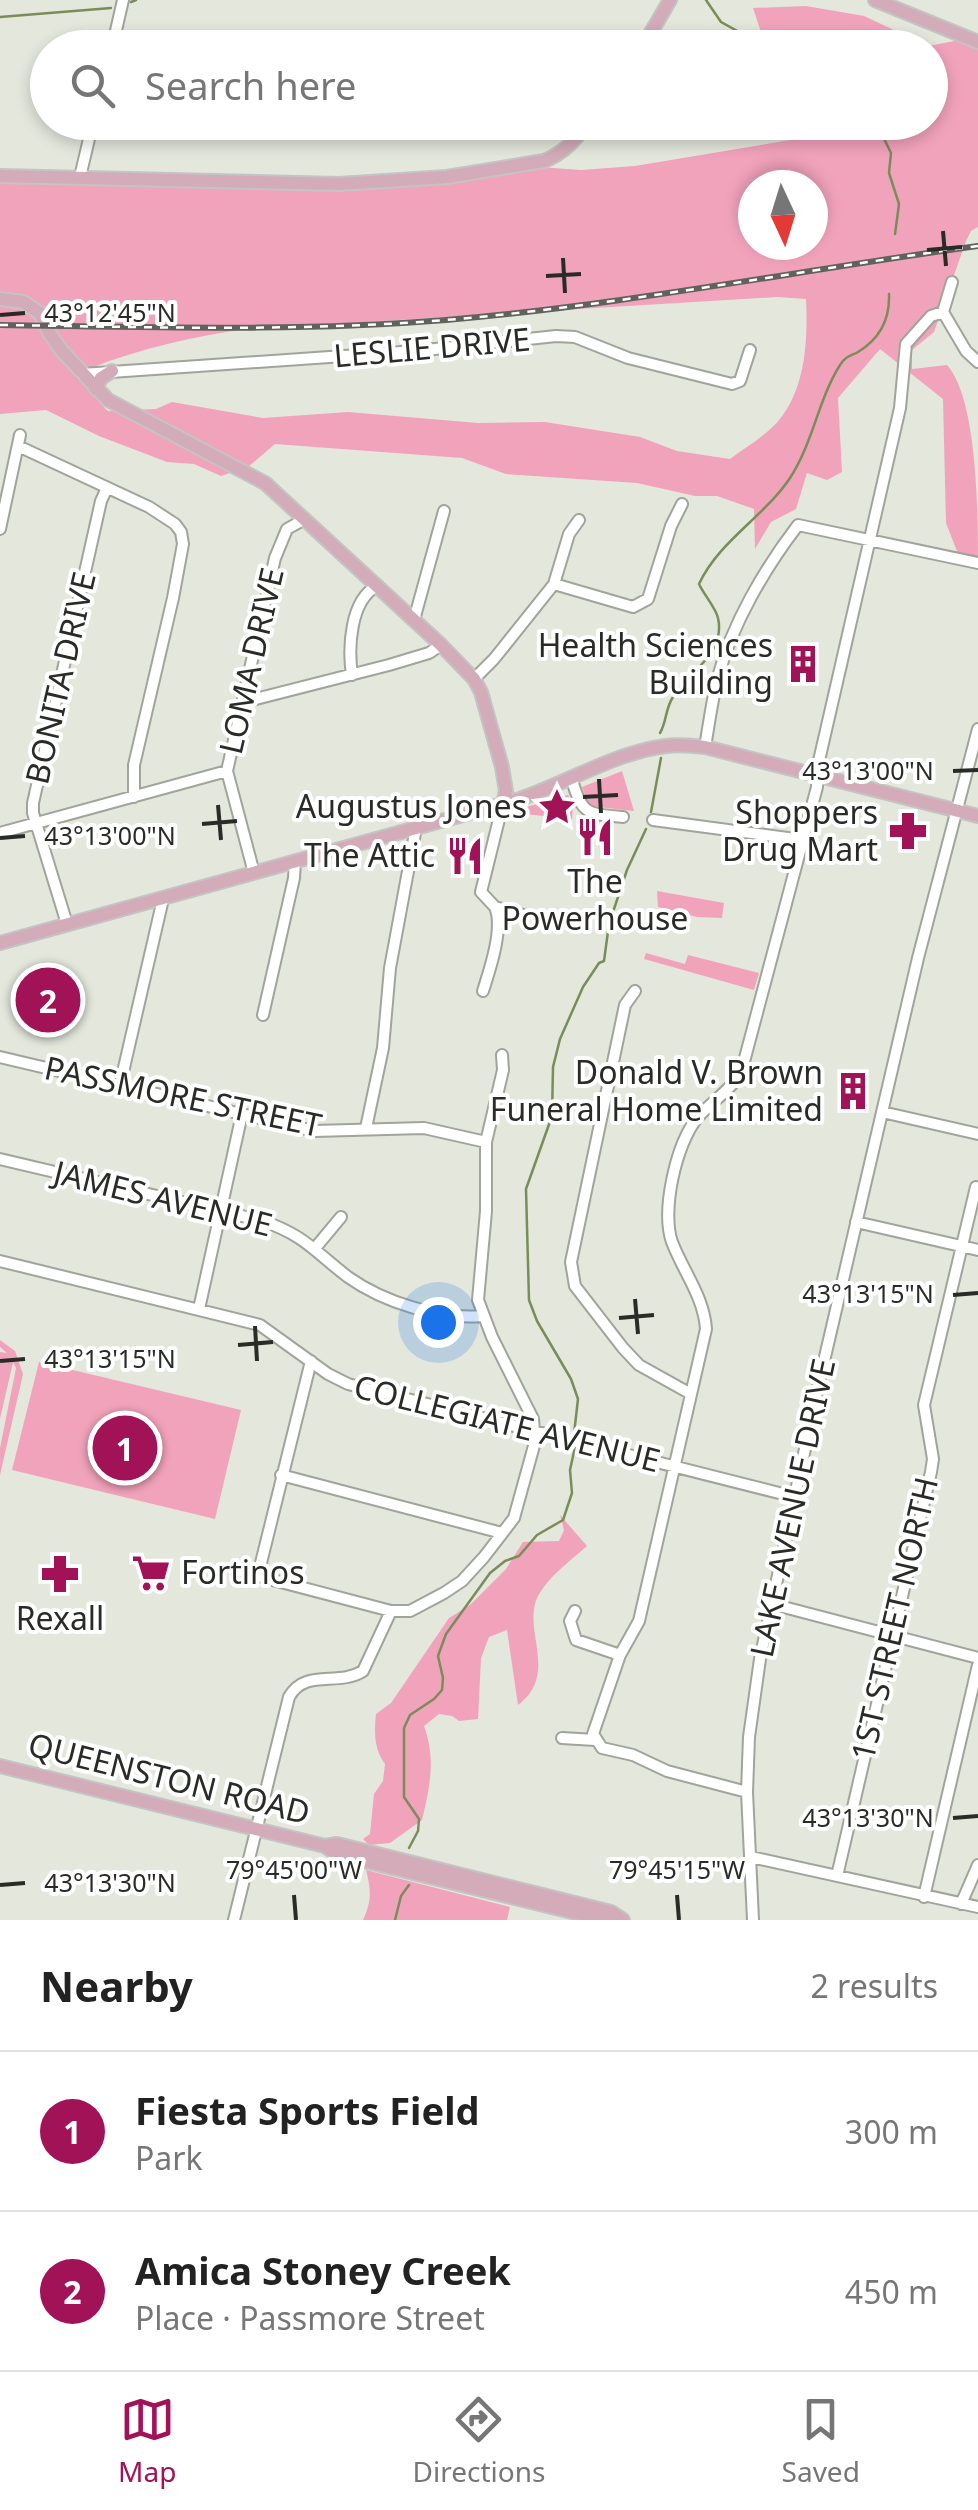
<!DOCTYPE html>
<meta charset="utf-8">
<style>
:root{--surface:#fff;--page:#f2f2f2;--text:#222;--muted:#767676;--line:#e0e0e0;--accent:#a21257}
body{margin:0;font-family:"Noto Sans",sans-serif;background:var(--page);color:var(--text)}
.compass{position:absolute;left:738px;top:170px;width:90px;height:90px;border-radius:50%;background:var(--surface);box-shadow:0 5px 15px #0003;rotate:176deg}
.you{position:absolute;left:438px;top:1322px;width:35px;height:35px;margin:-25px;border:8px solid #fff;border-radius:50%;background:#1a73e8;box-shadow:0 0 0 15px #1a73e833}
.badge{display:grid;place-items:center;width:65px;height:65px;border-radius:50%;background:var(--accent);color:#fff;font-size:32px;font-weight:700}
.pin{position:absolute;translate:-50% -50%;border:5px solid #fff;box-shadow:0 2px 10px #0006}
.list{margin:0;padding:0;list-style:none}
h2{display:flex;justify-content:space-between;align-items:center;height:130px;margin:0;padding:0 40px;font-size:42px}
h2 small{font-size:32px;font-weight:400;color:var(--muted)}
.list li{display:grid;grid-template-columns:65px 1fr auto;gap:30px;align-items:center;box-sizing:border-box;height:160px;padding:0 40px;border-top:2px solid var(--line)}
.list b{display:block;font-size:38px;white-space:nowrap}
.list p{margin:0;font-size:32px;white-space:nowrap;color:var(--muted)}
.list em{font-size:32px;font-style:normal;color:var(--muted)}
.icon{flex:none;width:55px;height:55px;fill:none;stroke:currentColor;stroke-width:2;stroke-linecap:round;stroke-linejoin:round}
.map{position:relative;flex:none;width:978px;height:1920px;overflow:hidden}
.search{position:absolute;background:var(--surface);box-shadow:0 5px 15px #0003;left:30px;right:30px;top:30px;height:110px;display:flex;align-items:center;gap:25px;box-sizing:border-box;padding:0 35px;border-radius:55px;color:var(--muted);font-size:38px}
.sheet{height:450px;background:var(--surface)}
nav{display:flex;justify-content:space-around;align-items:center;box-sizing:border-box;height:140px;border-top:2px solid var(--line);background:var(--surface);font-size:28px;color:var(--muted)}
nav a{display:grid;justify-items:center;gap:5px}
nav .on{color:var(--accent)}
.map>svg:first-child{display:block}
</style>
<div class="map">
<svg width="978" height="1920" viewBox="0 0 978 1920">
<rect width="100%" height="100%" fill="#e3e7dc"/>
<path fill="#f2a3bc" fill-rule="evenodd" d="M806 6 864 16 928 46 960 40 978 46V227L971 231 966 241 934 332 912 350V369L947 365C978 399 978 517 978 567L962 564 946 523 943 399 880 349 838 398 842 472 827 480 807 473 796 509 771 522 755 549 754 509 717 496H695L637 483 506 474 462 458 275 444 248 467 221 476 194 464 167 462 99 436 46 410 0 414V177L363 186 525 166 581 170 635 166 808 137 802 123 930 122V48L756 47 765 44 753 8ZM753 185H813V245H753ZM777 297 806 299C808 338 806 388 779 420 767 435 746 447 730 459L677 451 640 437 545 422 478 423 348 412 263 418 172 402 156 409 108 411C95 400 86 384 91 368 142 348 194 336 248 329Z
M697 33 734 40 751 47H687Z
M622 771 634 811 589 806 582 787Z
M568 795 573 806 572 819 516 813 523 808Z
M657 891 724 903 722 918 697 917 658 907Z
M646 953 685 964 688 955 759 973 754 990 644 959Z
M0 1340 15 1351 23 1374 0 1475V1448L16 1368 13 1362 0 1419V1352L7 1353 0 1347Z
M39 1362 241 1410 215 1519 12 1470Z
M560 1515 587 1546C570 1561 549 1576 538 1596 521 1629 560 1674 518 1705L507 1630 489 1637 481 1658 478 1719 459 1721 452 1716 439 1714 424 1726C436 1759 430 1787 422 1820L390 1843 369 1845 363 1839 370 1834 374 1794 383 1781 385 1764C374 1750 374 1731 376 1714L391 1703 449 1618 470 1605 506 1569 523 1542 559 1541 564 1530Z
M366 1870 510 1907 507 1920H363C372 1901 371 1889 366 1870Z"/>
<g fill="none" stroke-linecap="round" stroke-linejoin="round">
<path stroke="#7a8d58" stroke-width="2.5" d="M706 0 721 22 768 48
M131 2 136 0
M0 17 111 8
M876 122 891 153 889 173 899 204 895 234
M660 733C667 721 665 709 673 697 689 672 726 653 718 618 716 608 704 595 699 584 719 541 764 517 790 478 813 443 818 400 840 365 845 356 851 356 858 352 881 338 890 318 889 294
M651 812 661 758
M574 1434 578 1399 571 1379 537 1321 529 1300 526 1189 552 1116 553 1067 560 1039 583 987 599 963 604 961 609 924 627 870 646 829
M409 1848 418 1831 419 1819 404 1797V1728L410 1715 434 1699 442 1690 443 1678 438 1656 446 1634 490 1573 505 1561 519 1556 537 1535 563 1520 572 1493 570 1470 575 1447
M395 1920 401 1896 409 1885"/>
<g stroke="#a0a49a" stroke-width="14">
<path id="minor" d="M112 48 123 0
M80 177 93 122
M943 312 966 351 978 362
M82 374 416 351 556 336 575 337 628 358 732 384 740 381 750 350
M18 446 149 507 175 524 181 532 183 544 173 598 134 765V797
M0 529 20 435
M554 584 569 534 579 520
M414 620 444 511
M352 675C348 648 350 600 377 586
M474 679 494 659 554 584 633 607 648 599 671 526 682 504
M244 702 389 665 429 653 441 645
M705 747C709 724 712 700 718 677 732 624 765 568 798 525L978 563
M572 780C582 815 588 814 623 817
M503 803 481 892 495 907 523 915
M653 820 803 840
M0 833 227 771
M254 873 227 771 275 558 287 529 305 519
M67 924 33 813V803L101 501 107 488
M483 991C490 969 504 928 495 907
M635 991 625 1005 571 1262 575 1286 623 1348 639 1365 691 1394
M263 1015 294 878 295 861
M0 1057 314 1131 424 1128 486 1142
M120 1085 163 899
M882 1112 978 1134
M366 1128 383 1048 390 968 416 828
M0 1159 263 1221C306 1236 315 1252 348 1277 383 1302 440 1320 482 1316
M856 1222 978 1250
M316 1247 341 1217
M0 1261 260 1325 328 1374 348 1384 795 1497
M199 1309 242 1114
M281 1475 502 1533
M243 1572 391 1611
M258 1575 311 1361
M772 1604 978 1658
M575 1611 570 1621 576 1640 620 1655
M562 1738 595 1740
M747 1792 667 1771 633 1755 602 1748 593 1734 620 1655 639 1621 706 1329C704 1297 683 1271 672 1242 661 1211 676 1143 698 1117 712 1101 730 1091 741 1073L817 787 818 765 900 408 906 344 931 316 943 312 952 282
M751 1857 978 1907
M837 1876 931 1472 933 1459 924 1405 976 1187
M924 1897 978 1665
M961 1904 978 1865
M234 1920 289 1697C305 1668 338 1687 363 1671L391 1611H410L444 1593 462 1581 484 1557 514 1518 535 1442 533 1419 492 1337 478 1300 486 1211V1142L503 1070 502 1055
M753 1920 747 1792 749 1737 760 1659 821 1374 918 958 978 729"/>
</g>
<g stroke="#c3c4c3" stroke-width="16">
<path id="major" d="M875 0 978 42
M642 48 670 0
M0 176 339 184 447 177 544 161C564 153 576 139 589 122
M0 299 23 302 40 313 50 334 62 351 108 400 265 483 441 645 474 679 481 692 502 767 506 791 503 803
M96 389 101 378 112 371
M0 943 517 800C565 784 616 752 666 746 678 744 692 746 705 747L978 816
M0 1766 325 1846 337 1844 611 1912 623 1920
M325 1846 336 1854 605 1920"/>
</g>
<use href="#minor" stroke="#fff" stroke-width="10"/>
<use href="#major" stroke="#d4abb8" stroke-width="12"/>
<g stroke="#60625c" stroke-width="6">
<path id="rail" d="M0 325C149 327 298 332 446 320 624 305 801 270 978 246"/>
</g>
<use href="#rail" stroke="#fff" stroke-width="2.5" stroke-dasharray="8" stroke-linecap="butt"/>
</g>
<path fill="none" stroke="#292b27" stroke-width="4" d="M943 231 946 266M927 250 962 247M563 258 565 293M546 276 581 274M0 315 25 313M953 771 978 770M599 779 601 813M583 797 618 795M218 805 221 840M202 824 237 821M0 838 25 836M953 1295 978 1293M635 1299 638 1334M619 1318 654 1315M255 1326 257 1361M238 1345 273 1342M0 1361 25 1359M953 1818 978 1816M0 1885 25 1883M294 1895 296 1920M677 1895 679 1920"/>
<defs>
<g id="building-bare" transform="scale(3)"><path d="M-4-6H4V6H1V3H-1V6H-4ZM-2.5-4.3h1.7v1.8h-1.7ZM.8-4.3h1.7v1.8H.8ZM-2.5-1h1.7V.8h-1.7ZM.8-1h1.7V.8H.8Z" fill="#a21257" stroke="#fff" stroke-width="2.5" paint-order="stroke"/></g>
<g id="sight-bare" transform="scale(3)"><path d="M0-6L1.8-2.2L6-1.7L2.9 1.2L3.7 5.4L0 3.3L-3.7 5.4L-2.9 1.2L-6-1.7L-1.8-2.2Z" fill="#a21257" stroke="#fff" stroke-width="2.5" paint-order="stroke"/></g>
<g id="pharmacy-bare" transform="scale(3)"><path d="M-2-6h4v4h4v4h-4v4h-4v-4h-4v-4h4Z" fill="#a21257" stroke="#fff" stroke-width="2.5" paint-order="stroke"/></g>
<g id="restaurant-bare" transform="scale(3)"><path d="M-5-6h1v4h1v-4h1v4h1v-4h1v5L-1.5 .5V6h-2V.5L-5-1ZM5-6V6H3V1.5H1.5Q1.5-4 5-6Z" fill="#a21257" stroke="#fff" stroke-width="2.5" paint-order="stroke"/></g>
<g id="supermarket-bare" transform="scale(3)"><path d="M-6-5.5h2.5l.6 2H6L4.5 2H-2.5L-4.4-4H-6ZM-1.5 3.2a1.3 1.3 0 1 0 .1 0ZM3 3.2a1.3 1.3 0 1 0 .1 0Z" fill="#a21257" stroke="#fff" stroke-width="2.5" paint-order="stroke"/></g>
</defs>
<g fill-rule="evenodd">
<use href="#building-bare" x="803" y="664"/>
<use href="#sight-bare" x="557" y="807"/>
<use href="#pharmacy-bare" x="908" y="831"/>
<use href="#restaurant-bare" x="595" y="837"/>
<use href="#restaurant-bare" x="465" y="856"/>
<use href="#building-bare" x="853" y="1091"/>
<use href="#supermarket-bare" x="151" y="1573"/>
<use href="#pharmacy-bare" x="60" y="1574"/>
</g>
<g text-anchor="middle" stroke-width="8" stroke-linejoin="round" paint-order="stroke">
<g font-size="32" fill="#292b27" stroke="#fff">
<text transform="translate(432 348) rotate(-5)" y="11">LESLIE DRIVE</text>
<text transform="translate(252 661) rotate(-77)" y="11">LOMA DRIVE</text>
<text transform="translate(61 678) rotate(-77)" y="11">BONITA DRIVE</text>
<text transform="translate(183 1097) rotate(12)" y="11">PASSMORE STREET</text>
<text transform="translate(163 1199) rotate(14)" y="11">JAMES AVENUE</text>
<text transform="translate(507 1424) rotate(14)" y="11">COLLEGIATE AVENUE</text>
<text transform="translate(793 1508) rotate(-78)" y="11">LAKE AVENUE DRIVE</text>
<text transform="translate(895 1619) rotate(-77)" y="11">1ST STREET NORTH</text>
<text transform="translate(169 1779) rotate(14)" y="11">QUEENSTON ROAD</text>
</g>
<g font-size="32" fill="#292b27" stroke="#fff" text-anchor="end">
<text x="773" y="657">Health Sciences<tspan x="773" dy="37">Building</tspan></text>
<text x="527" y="818">Augustus Jones</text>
<text x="878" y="824">Shoppers<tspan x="878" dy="37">Drug Mart</tspan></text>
<text x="435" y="867">The Attic</text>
<text x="595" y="893" text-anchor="middle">The<tspan x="595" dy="37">Powerhouse</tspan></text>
<text x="823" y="1084">Donald V. Brown<tspan x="823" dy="37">Funeral Home Limited</tspan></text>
<text x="181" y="1584" text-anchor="start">Fortinos</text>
<text x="60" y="1630" text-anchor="middle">Rexall</text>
</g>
</g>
<g font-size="25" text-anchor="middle" fill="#292b27" stroke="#fff" stroke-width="8" stroke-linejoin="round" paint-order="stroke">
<text x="110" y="322">43°12'45"N</text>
<text x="868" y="780">43°13'00"N</text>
<text x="110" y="845">43°13'00"N</text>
<text x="868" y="1303">43°13'15"N</text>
<text x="110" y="1368">43°13'15"N</text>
<text x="868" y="1827">43°13'30"N</text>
<text x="294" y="1879">79°45'00"W</text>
<text x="677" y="1879">79°45'15"W</text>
<text x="110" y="1892">43°13'30"N</text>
</g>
</svg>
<svg class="compass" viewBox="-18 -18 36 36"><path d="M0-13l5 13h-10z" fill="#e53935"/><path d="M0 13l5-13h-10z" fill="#767676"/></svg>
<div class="you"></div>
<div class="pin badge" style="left:125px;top:1448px">1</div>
<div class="pin badge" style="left:48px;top:1000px">2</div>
<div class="search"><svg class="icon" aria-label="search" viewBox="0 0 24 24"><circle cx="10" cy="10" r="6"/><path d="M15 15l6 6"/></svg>Search here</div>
</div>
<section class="sheet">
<h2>Nearby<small>2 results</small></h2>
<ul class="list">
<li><span class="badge">1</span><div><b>Fiesta Sports Field</b><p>Park</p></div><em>300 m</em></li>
<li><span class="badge">2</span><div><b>Amica Stoney Creek</b><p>Place · Passmore Street</p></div><em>450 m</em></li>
</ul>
</section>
<nav>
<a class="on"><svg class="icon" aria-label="map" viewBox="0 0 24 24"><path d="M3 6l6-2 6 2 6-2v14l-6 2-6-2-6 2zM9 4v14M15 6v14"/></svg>Map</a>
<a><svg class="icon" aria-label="directions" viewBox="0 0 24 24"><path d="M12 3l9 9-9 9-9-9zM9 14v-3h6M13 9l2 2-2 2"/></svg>Directions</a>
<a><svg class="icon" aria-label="saved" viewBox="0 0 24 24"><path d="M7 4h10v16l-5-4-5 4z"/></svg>Saved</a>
</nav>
